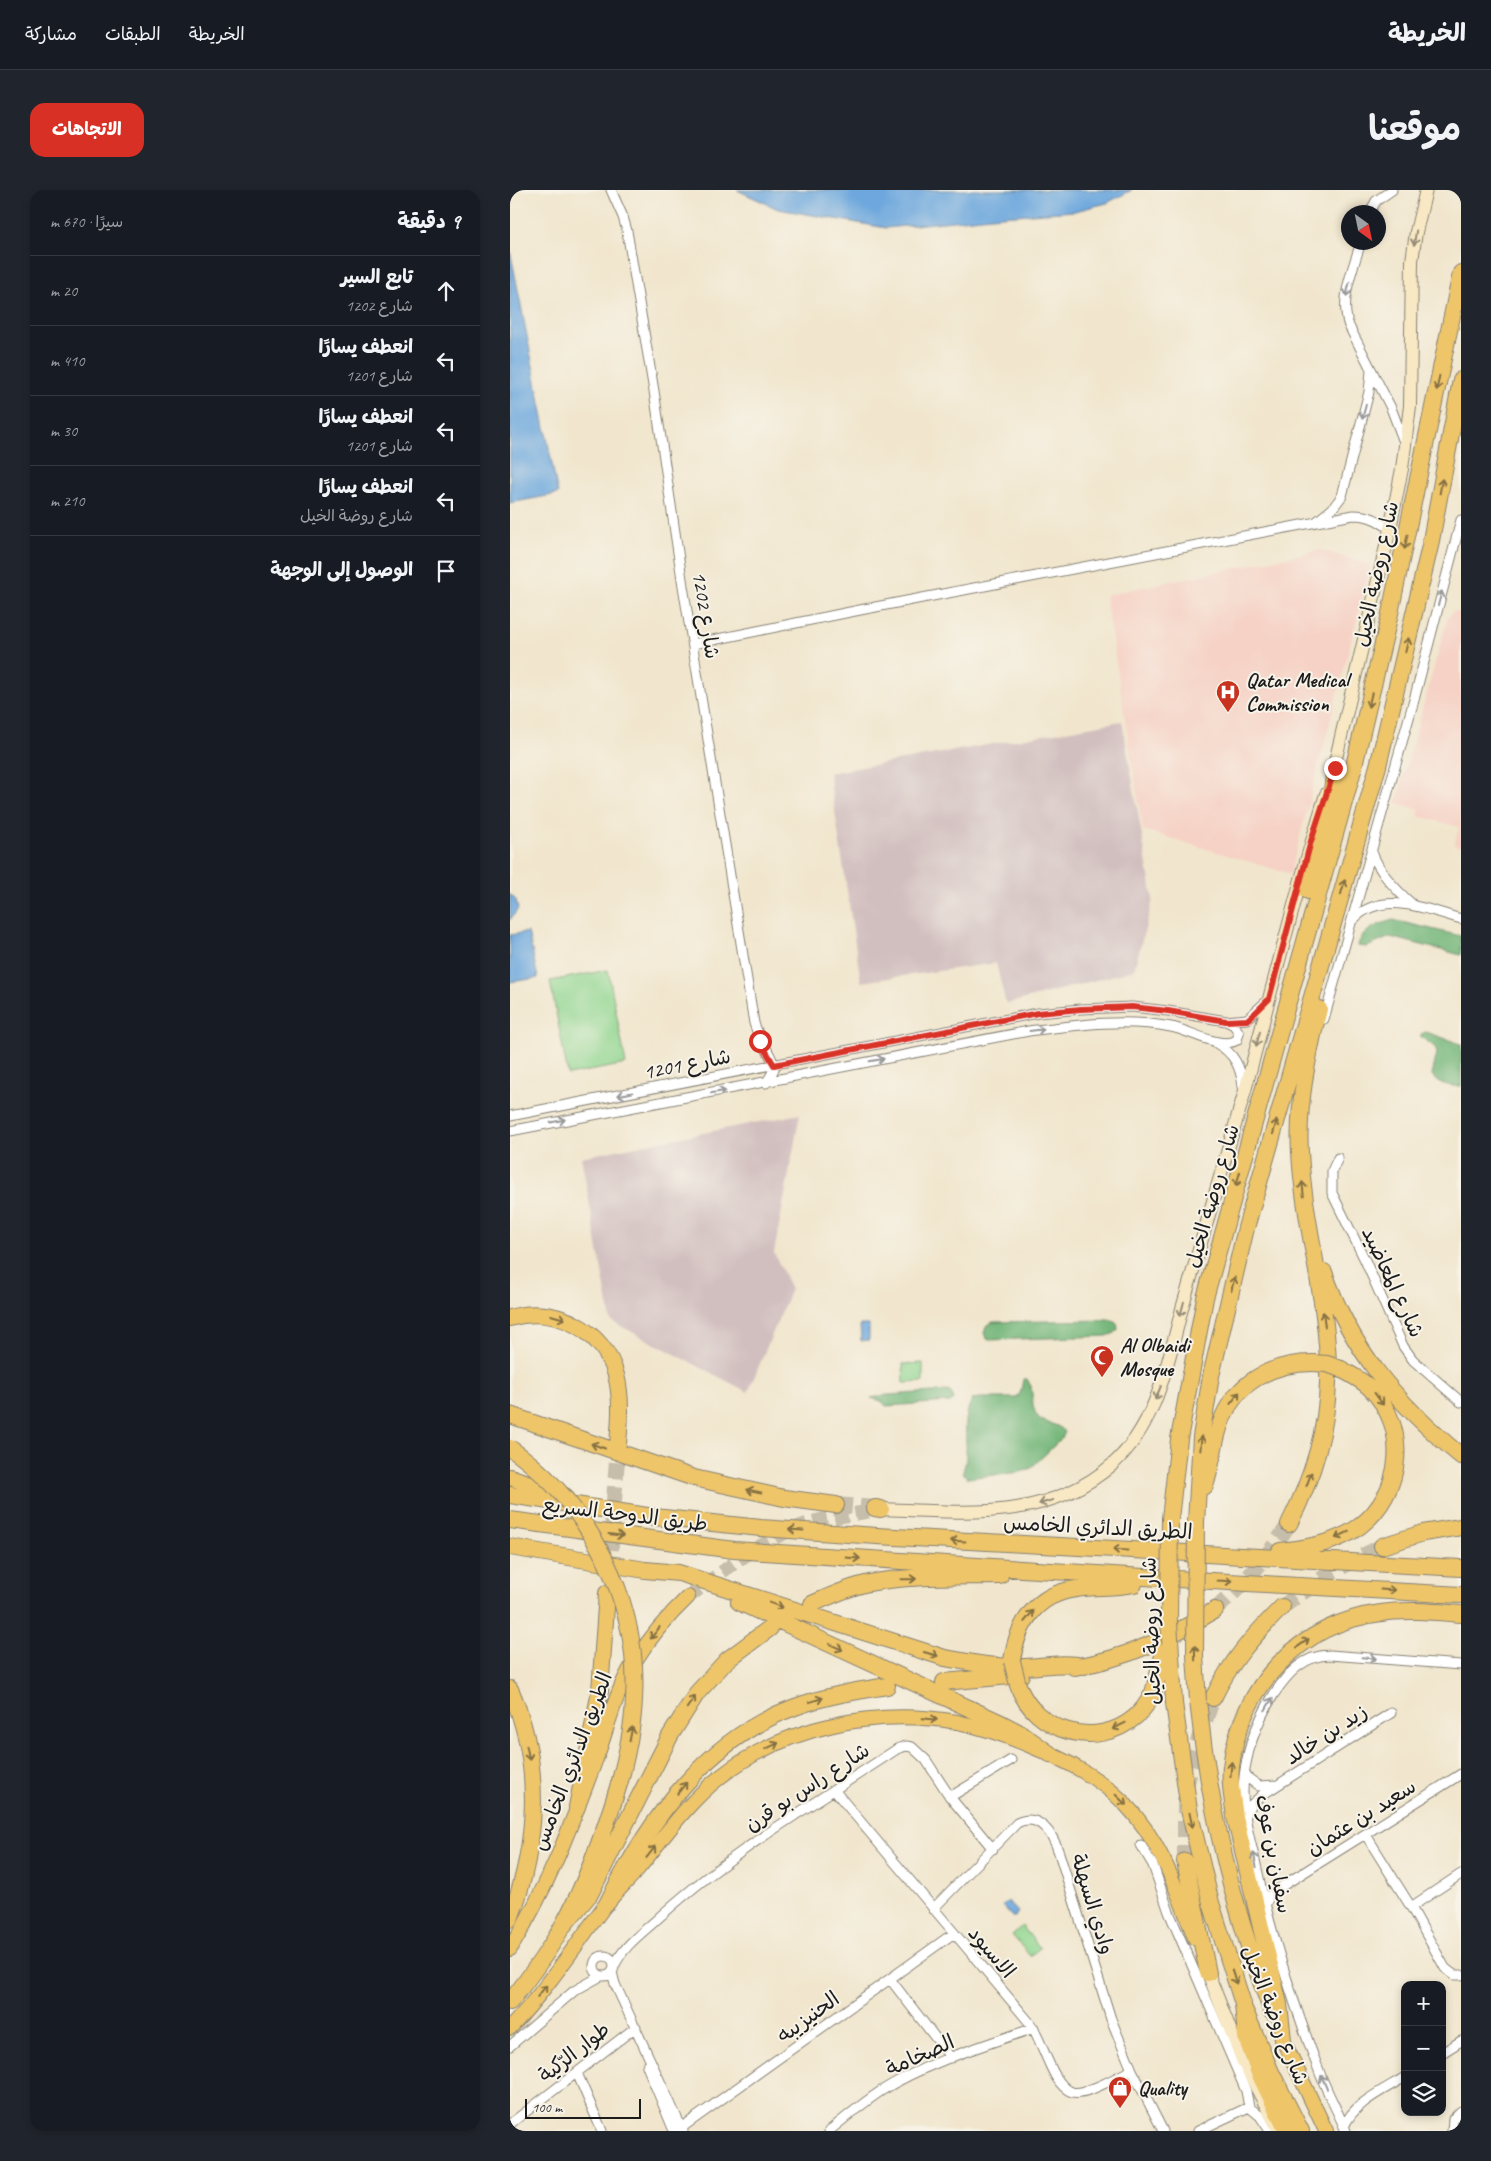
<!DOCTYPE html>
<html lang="ar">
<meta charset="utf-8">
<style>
:root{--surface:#171b24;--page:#20242c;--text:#f1f3f6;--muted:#9ea1a6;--line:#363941;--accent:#d93025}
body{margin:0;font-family:Caveat,"Playpen Sans Arabic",sans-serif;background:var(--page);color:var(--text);direction:rtl}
.controls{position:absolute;right:15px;bottom:15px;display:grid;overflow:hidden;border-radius:10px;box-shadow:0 2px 8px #0003}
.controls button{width:45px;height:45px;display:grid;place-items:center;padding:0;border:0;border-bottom:1px solid var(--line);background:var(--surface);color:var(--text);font:25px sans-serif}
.compass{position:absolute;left:831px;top:15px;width:45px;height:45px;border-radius:50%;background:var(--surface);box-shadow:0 2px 8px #0003;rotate:147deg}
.scale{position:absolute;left:15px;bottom:12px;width:116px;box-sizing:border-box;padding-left:5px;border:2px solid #1c1c1c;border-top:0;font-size:14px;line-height:18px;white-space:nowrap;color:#1c1c1c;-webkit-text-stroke:4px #f7f3e8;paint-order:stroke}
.stop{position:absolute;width:15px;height:15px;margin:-11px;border:4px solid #d93025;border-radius:50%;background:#fff}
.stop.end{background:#d93025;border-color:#fff;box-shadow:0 1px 5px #0008}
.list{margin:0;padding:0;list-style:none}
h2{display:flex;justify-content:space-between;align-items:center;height:65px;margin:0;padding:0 20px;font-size:21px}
h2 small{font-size:16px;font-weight:400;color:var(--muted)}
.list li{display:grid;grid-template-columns:32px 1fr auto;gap:15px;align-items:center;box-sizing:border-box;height:70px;padding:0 20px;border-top:1px solid var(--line)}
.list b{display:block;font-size:19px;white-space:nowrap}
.list p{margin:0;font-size:16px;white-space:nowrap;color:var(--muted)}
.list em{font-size:16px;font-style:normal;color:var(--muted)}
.icon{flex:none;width:28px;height:28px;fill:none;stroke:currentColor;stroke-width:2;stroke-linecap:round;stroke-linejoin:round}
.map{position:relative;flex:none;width:951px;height:1941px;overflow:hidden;direction:ltr;border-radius:15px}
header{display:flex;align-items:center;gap:30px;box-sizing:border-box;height:70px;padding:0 25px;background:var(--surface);border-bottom:1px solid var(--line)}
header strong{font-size:24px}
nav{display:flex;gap:28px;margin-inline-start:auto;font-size:18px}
.intro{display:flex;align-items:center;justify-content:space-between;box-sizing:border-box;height:120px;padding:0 30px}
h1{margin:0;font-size:35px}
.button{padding:12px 22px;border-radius:15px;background:var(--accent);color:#fff;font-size:18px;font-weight:700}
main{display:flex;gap:30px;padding:0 30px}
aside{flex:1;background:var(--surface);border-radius:15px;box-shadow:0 2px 8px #0003}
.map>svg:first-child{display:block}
</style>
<header>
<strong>الخريطة</strong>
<nav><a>الخريطة</a><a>الطبقات</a><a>مشاركة</a></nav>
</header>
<div class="intro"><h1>موقعنا</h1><a class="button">الاتجاهات</a></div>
<main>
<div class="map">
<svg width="951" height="1941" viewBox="0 0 951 1941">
<rect width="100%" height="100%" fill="#f7f3e8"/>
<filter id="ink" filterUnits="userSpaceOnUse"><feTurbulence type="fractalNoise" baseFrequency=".02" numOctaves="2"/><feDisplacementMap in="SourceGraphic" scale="10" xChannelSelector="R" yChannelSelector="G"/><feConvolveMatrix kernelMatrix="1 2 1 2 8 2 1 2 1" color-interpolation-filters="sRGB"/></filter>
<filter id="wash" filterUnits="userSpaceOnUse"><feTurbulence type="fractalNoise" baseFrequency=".0096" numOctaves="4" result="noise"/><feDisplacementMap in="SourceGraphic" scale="20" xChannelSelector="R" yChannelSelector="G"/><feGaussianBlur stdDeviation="1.12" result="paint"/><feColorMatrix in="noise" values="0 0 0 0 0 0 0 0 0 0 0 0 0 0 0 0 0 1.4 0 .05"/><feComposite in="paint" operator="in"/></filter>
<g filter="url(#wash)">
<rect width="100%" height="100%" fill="#f1e6cd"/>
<path fill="#f6d1c5" d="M811 360 861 375 780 684 633 640 595 405Z
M944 421 951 423V657L944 655 949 637 908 626 910 619 886 613 938 427Z"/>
<path fill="#d1bfbf" d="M612 531 643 709 624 780 496 814 486 773 351 792 319 583Z
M290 924 264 1063 281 1099 238 1202 101 1131 71 967Z"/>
<path fill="#8fd58e" stroke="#567855" d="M98 780 116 874 58 885 40 791Z
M413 1173V1192L394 1193 393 1174Z
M512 1736 530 1758 520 1766 502 1745Z"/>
<path fill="#73b679" stroke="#48694a" d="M883 730 951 746V765L880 747 857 757 848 756C851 741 868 734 883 730Z
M916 842 951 854V896C941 897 927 894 922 885L927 863 925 857 911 847V844Z
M600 1130 607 1133 608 1139 605 1143 597 1146 479 1150 476 1148 474 1143 476 1136 483 1132Z
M513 1189H517C525 1200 520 1213 526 1224 531 1235 548 1232 555 1242L552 1248 521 1278 511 1282 457 1288 453 1282C454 1277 456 1272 456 1267 457 1249 452 1224 463 1209L469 1208H507L511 1201Z
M438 1201 442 1204 443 1210 440 1212 376 1216 371 1211 361 1208 378 1205Z"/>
<path fill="#6da7dd" stroke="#44627c" d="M227 0H622L597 13 565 21 491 26 376 38 268 19Z
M0 59 48 304 0 313Z
M0 704 6 710 8 719 0 730Z
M18 742 28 788 0 792V745Z
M350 1135H359V1150L351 1151Z
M498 1711 508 1722 505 1727H502L492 1716Z"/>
</g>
<g filter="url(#ink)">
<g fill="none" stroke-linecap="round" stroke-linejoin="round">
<path stroke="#c6beaa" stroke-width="14" stroke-dasharray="14 7" stroke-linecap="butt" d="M178 1407C215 1380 253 1349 296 1334 318 1327 342 1325 365 1320"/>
<path stroke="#c6beaa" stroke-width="16" stroke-dasharray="16 8" stroke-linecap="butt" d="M326 1315 365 1318
M99 1384 108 1254
M772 1417 820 1383 872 1356
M705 1420C734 1394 758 1367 779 1334
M675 1671V1600L690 1545 703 1508"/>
<g stroke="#868174" stroke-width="11">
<path id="street" d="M101 0 113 27 117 41 144 201 173 396 244 833C247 846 266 871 264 879 262 884 259 889 256 893
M860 22 866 11 882 0
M851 52C843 79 829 109 839 136L881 218 894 252
M807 331 822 319 832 306 859 202 861 181
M183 454 350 420 843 325C859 325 868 330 880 339
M862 662C869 683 887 701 903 715
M844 729C872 700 917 719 951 729
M814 829 904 510 951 330
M706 853C724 863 731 877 733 897
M0 926 528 823 571 819 622 817 658 821 716 831 737 829 759 809
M0 941 519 841C566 835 614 828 661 837 679 840 711 860 727 850L729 843 724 835 716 831
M828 968 822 981V1003L854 1068 893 1156 903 1170 951 1212
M735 1586 749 1596 767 1595
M324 1600C389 1677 454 1755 519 1832 533 1849 541 1895 562 1902 576 1906 608 1886 622 1880
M440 1607 501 1570
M736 1625 742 1614 752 1605 881 1523
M856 1645 901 1717 935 1778 944 1785H951
M631 1655 643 1675 659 1722 736 1901 739 1917 750 1926 760 1941
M755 1716 760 1705 769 1698 951 1584
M901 1717 951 1684
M423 1719 507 1633C529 1622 543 1644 549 1663L601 1829 622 1880 653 1941
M84 1776a10 10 0 1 1 20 0a10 10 0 1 1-20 0Z
M104 1777C112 1758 128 1746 144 1732 217 1664 304 1614 387 1559L396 1556 402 1557 416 1570 440 1607 483 1659
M102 1782 105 1794 173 1941
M380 1789 441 1868
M0 1856 64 1801 91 1786
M932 1863 951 1851
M137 1876 164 1941
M67 1883 92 1941
M0 1934 126 1837
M834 1937C843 1913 874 1900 895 1887
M167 1941 444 1743
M319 1941C336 1927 353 1913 371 1901 415 1873 475 1855 524 1838
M688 1941 739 1917
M836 1941C828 1922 818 1904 811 1886 785 1818 762 1750 747 1679 741 1653 733 1627 733 1601 734 1566 746 1533 764 1504 778 1483 794 1465 820 1465L951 1475
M942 1941 943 1929 951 1921"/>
</g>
<g stroke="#868174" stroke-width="14">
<path id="secondary" d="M822 585 880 339 892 279 900 216 902 71 906 42 916 0
M371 1319C454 1322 536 1333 603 1274 648 1233 658 1170 673 1115 681 1087 689 1060 697 1032 709 989 722 946 734 904 761 804 785 703 816 604
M698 1783 733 1872 769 1941"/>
</g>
<g stroke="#868174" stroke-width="16">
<path id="primary" d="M0 1759C38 1698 62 1633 87 1566 98 1536 106 1501 123 1474 138 1450 157 1427 178 1407
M736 1821 762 1882 792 1941
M0 1838C36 1800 65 1756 96 1714 106 1702 118 1691 127 1680 154 1647 177 1613 210 1587 275 1536 366 1518 447 1532 472 1537 497 1546 521 1556 555 1570 589 1587 615 1614 651 1651 667 1700 685 1748
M773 1850 816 1941"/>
</g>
<g stroke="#868174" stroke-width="18">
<path id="highway" d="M798 701 819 623 825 578
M814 1082C841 1160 887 1214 951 1266
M0 1128C44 1114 94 1140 106 1185 112 1208 110 1231 108 1254
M0 1225 184 1288 274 1308 326 1315
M0 1287 55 1306
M695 1296C702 1276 703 1255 710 1235 724 1193 761 1173 803 1173
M0 1305 144 1327 251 1338 367 1346 951 1378
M365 1318 371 1319
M660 1329 669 1249 695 1108 843 580 879 428 951 83
M0 1330 224 1360 649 1388 951 1405
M686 1332 691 1247 701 1186 736 1038 868 576 920 356 951 190
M779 1334C802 1289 817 1242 818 1192 820 1115 794 1039 790 962 787 915 798 865 809 819
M872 1356 913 1343 951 1337
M0 1357 135 1380 169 1383 435 1468C462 1473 488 1478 516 1477 535 1476 554 1472 574 1476
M770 1361C798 1358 827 1353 850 1336 893 1303 900 1237 860 1198 852 1190 841 1185 831 1179
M229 1412 491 1533 512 1544 540 1564
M302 1414C320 1406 339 1397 359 1393 402 1385 447 1387 490 1386
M502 1471C507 1434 526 1404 566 1399 585 1396 605 1398 624 1394
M564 1477C616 1469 661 1447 705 1420
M434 1492 511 1485
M508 1495C524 1542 587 1560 625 1527 633 1521 638 1512 643 1503
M0 1499C33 1573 28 1655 0 1729
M703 1508C721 1471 743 1446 772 1417
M688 1511C699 1617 724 1723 762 1822
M664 1513 679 1620 701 1713 733 1814 736 1847 749 1883 777 1941
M67 1617 90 1501 97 1403
M675 1671 698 1783
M98 1712C139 1630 196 1549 285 1517 315 1506 346 1501 377 1496
M53 1736 80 1704 160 1546 187 1503 217 1470 260 1438
M0 1812C19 1788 37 1764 52 1737 77 1692 95 1640 110 1591
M773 1850 769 1814 725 1627C723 1610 719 1594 721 1577 730 1497 790 1433 871 1423 897 1419 925 1422 951 1424"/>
</g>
<use href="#street" stroke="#fff" stroke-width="9"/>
<use href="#secondary" stroke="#f8e8c3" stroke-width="12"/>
<use href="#primary" stroke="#eec569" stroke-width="14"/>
<use href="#highway" stroke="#eec569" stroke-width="16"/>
<g stroke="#868174" stroke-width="18" stroke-linecap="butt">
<path id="highway-bridge" d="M803 1173 817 1174 831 1179
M0 1258C80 1314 130 1412 124 1509 123 1537 117 1564 110 1591
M660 1329 659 1432 664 1513
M686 1332 685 1466 688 1511
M502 1471 508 1495
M643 1503 654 1462"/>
</g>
<use href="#highway-bridge" stroke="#eec569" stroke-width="16"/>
</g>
<defs><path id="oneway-shaft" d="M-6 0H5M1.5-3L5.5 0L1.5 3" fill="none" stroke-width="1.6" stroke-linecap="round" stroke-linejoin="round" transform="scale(1.25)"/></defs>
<g stroke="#958c78">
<use href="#oneway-shaft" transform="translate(905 48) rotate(99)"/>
<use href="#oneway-shaft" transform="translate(748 849) rotate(105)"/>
<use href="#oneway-shaft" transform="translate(672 1119) rotate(105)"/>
<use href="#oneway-shaft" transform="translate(648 1203) rotate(113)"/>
<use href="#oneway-shaft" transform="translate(536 1312) rotate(164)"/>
</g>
<g stroke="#999">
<use href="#oneway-shaft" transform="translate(838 99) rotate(103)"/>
<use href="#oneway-shaft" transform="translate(854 222) rotate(105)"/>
<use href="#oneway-shaft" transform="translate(930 408) rotate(-75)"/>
<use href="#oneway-shaft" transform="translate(527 840) rotate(-7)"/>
<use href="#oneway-shaft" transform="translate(367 870) rotate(-10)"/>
<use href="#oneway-shaft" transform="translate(208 902) rotate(-10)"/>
<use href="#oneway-shaft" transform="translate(115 904) rotate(169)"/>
<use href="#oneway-shaft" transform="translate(48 931) rotate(-11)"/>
<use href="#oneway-shaft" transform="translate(859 1468) rotate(5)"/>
<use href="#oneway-shaft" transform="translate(759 1514) rotate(-60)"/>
<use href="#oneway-shaft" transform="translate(745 1670) rotate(-102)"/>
<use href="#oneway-shaft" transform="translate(814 1892) rotate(-113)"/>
</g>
<g stroke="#857042">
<use href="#oneway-shaft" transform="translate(928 193) rotate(101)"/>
<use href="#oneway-shaft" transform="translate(931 296) rotate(-80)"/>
<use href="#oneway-shaft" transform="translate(896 352) rotate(102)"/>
<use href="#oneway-shaft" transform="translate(897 455) rotate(-77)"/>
<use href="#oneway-shaft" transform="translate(860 510) rotate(104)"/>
<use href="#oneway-shaft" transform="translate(833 697) rotate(-74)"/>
<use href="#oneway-shaft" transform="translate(765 937) rotate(-74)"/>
<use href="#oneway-shaft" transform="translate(728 989) rotate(106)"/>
<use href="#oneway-shaft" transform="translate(793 999) rotate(-96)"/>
<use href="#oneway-shaft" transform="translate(723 1094) rotate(-76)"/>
<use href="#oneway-shaft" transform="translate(48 1127) rotate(16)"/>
<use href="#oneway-shaft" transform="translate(814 1129) rotate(-97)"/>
<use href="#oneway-shaft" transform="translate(725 1208) rotate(-52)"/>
<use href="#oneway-shaft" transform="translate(869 1209) rotate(54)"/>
<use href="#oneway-shaft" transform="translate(691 1253) rotate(-85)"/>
<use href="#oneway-shaft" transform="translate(88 1256) rotate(-161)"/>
<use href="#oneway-shaft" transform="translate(799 1289) rotate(-70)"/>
<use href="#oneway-shaft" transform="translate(244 1301) rotate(-168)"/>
<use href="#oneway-shaft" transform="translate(286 1340) rotate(-176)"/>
<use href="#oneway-shaft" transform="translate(106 1345) rotate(7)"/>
<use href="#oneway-shaft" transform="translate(832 1345) rotate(154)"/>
<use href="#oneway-shaft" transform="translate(448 1351) rotate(-177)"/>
<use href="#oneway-shaft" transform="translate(610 1360) rotate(-177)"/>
<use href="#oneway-shaft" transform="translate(343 1368) rotate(4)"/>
<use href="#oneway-shaft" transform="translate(399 1389) rotate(-1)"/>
<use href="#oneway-shaft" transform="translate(715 1391) rotate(3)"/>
<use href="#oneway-shaft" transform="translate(878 1400) rotate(4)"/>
<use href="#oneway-shaft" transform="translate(266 1415) rotate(19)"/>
<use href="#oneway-shaft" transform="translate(519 1426) rotate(-51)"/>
<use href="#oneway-shaft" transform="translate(145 1443) rotate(128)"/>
<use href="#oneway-shaft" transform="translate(793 1453) rotate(-36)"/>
<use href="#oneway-shaft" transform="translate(326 1457) rotate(25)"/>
<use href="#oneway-shaft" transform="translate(685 1463) rotate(-91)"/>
<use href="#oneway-shaft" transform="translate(421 1464) rotate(16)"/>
<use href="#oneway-shaft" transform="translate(306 1510) rotate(-17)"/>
<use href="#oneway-shaft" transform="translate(181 1512) rotate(-56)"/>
<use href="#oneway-shaft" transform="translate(420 1529) rotate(6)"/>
<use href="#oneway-shaft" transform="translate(609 1536) rotate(154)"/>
<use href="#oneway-shaft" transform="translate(121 1544) rotate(-79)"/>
<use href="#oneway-shaft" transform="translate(262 1556) rotate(-25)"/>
<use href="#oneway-shaft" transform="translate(18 1563) rotate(78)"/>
<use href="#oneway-shaft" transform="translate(721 1579) rotate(-86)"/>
<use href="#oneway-shaft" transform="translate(172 1598) rotate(-51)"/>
<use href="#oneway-shaft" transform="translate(611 1610) rotate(44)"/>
<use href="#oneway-shaft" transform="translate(681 1630) rotate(78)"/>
<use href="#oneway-shaft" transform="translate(141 1662) rotate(-52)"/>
<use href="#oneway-shaft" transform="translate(724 1787) rotate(72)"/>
<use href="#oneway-shaft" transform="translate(32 1801) rotate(-51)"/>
</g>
</g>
<g fill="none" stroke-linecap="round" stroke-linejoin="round" filter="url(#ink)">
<path stroke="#d93025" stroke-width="6" d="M250 851 264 875 528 823 571 819 622 817 658 821 716 831 737 830 744 824 759 809 801 651 825 578"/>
</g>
<defs>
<g id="hospital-pin" transform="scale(1.25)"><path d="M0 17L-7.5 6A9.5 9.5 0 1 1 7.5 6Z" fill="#c8321e" stroke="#f7f3e8"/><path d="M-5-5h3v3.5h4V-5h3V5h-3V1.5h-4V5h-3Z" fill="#fff"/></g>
<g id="mosque-pin" transform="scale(1.25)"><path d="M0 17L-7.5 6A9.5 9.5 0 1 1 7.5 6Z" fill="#c8321e" stroke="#f7f3e8"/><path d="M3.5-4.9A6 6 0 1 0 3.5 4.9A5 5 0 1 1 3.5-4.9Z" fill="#fff"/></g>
<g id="shop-pin" transform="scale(1.25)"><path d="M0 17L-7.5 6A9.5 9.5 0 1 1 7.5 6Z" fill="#c8321e" stroke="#f7f3e8"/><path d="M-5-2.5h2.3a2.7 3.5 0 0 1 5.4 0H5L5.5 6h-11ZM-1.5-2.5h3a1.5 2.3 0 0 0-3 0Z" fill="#fff"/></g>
</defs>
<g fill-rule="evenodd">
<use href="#hospital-pin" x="718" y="502"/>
<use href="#mosque-pin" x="592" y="1167"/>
<use href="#shop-pin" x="610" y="1898"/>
</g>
<g text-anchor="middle" stroke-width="4" stroke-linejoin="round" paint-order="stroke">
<g font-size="21" fill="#1c1c1c" stroke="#f7f3e8">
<text transform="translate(866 384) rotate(-78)" y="7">شارع روضة الخيل</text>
<text transform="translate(196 425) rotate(81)" y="7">شارع 1202</text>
<text transform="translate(177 874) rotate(-11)" y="7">شارع 1201</text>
<text transform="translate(702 1006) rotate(-74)" y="7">شارع روضة الخيل</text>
<text transform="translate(883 1092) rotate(65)" y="7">شارع المعاضيد</text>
<text transform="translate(115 1324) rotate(7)" y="7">طريق الدوحة السريع</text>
<text transform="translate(588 1337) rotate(3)" y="7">الطريق الدائري الخامس</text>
<text transform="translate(641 1441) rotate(-92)" y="7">شارع روضة الخيل</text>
<text transform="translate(816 1544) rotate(-33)" y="7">زيد بن خالد</text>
<text transform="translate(62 1571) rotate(-69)" y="7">الطريق الدائري الخامس</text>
<text transform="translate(297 1597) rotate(-33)" y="7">شارع راس بو قرن</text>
<text transform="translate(851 1627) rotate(-32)" y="7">سعيد بن عثمان</text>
<text transform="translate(764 1664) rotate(79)" y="7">سفيان بن عوف</text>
<text transform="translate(583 1714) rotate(73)" y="7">وادي السهلة</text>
<text transform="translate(482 1762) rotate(50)" y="7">الاسيود</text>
<text transform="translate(765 1825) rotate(68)" y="7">شارع روضة الخيل</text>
<text transform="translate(298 1827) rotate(-36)" y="7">الحنيزيبه</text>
<text transform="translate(64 1862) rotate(-38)" y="7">طوار الرّكية</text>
<text transform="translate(410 1865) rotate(-24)" y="7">الصخامة</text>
</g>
<g font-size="21" font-weight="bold" fill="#1c1c1c" stroke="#f7f3e8" text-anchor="start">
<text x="736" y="497">Qatar Medical<tspan x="736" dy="24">Commission</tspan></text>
<text x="610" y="1162">Al Olbaidi<tspan x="610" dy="24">Mosque</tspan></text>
<text x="628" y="1905">Quality</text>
</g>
</g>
</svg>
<div class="controls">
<button>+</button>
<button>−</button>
<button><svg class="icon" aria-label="layers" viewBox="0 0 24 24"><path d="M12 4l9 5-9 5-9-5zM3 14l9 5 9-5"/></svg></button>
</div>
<svg class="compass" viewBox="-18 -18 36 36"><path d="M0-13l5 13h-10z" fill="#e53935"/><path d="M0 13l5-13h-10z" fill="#9ea1a6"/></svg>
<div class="scale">100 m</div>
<div class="stop" style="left:250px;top:851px"></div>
<div class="stop end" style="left:825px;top:578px"></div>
</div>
<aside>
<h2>9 دقيقة<small>سيرًا · 670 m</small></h2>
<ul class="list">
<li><svg class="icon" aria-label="ahead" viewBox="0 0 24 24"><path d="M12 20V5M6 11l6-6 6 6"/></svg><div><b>تابع السير</b><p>شارع 1202</p></div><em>20 m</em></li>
<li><svg class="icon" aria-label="left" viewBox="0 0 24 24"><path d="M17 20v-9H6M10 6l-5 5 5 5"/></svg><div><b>انعطف يسارًا</b><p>شارع 1201</p></div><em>410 m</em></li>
<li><svg class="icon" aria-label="left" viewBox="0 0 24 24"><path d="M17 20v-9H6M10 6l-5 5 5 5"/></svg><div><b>انعطف يسارًا</b><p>شارع 1201</p></div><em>30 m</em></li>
<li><svg class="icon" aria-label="left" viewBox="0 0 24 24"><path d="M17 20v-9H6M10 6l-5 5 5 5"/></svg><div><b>انعطف يسارًا</b><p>شارع روضة الخيل</p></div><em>210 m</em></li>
<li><svg class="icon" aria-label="arrive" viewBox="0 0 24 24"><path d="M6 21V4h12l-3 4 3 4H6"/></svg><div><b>الوصول إلى الوجهة</b></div></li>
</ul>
</aside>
</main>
